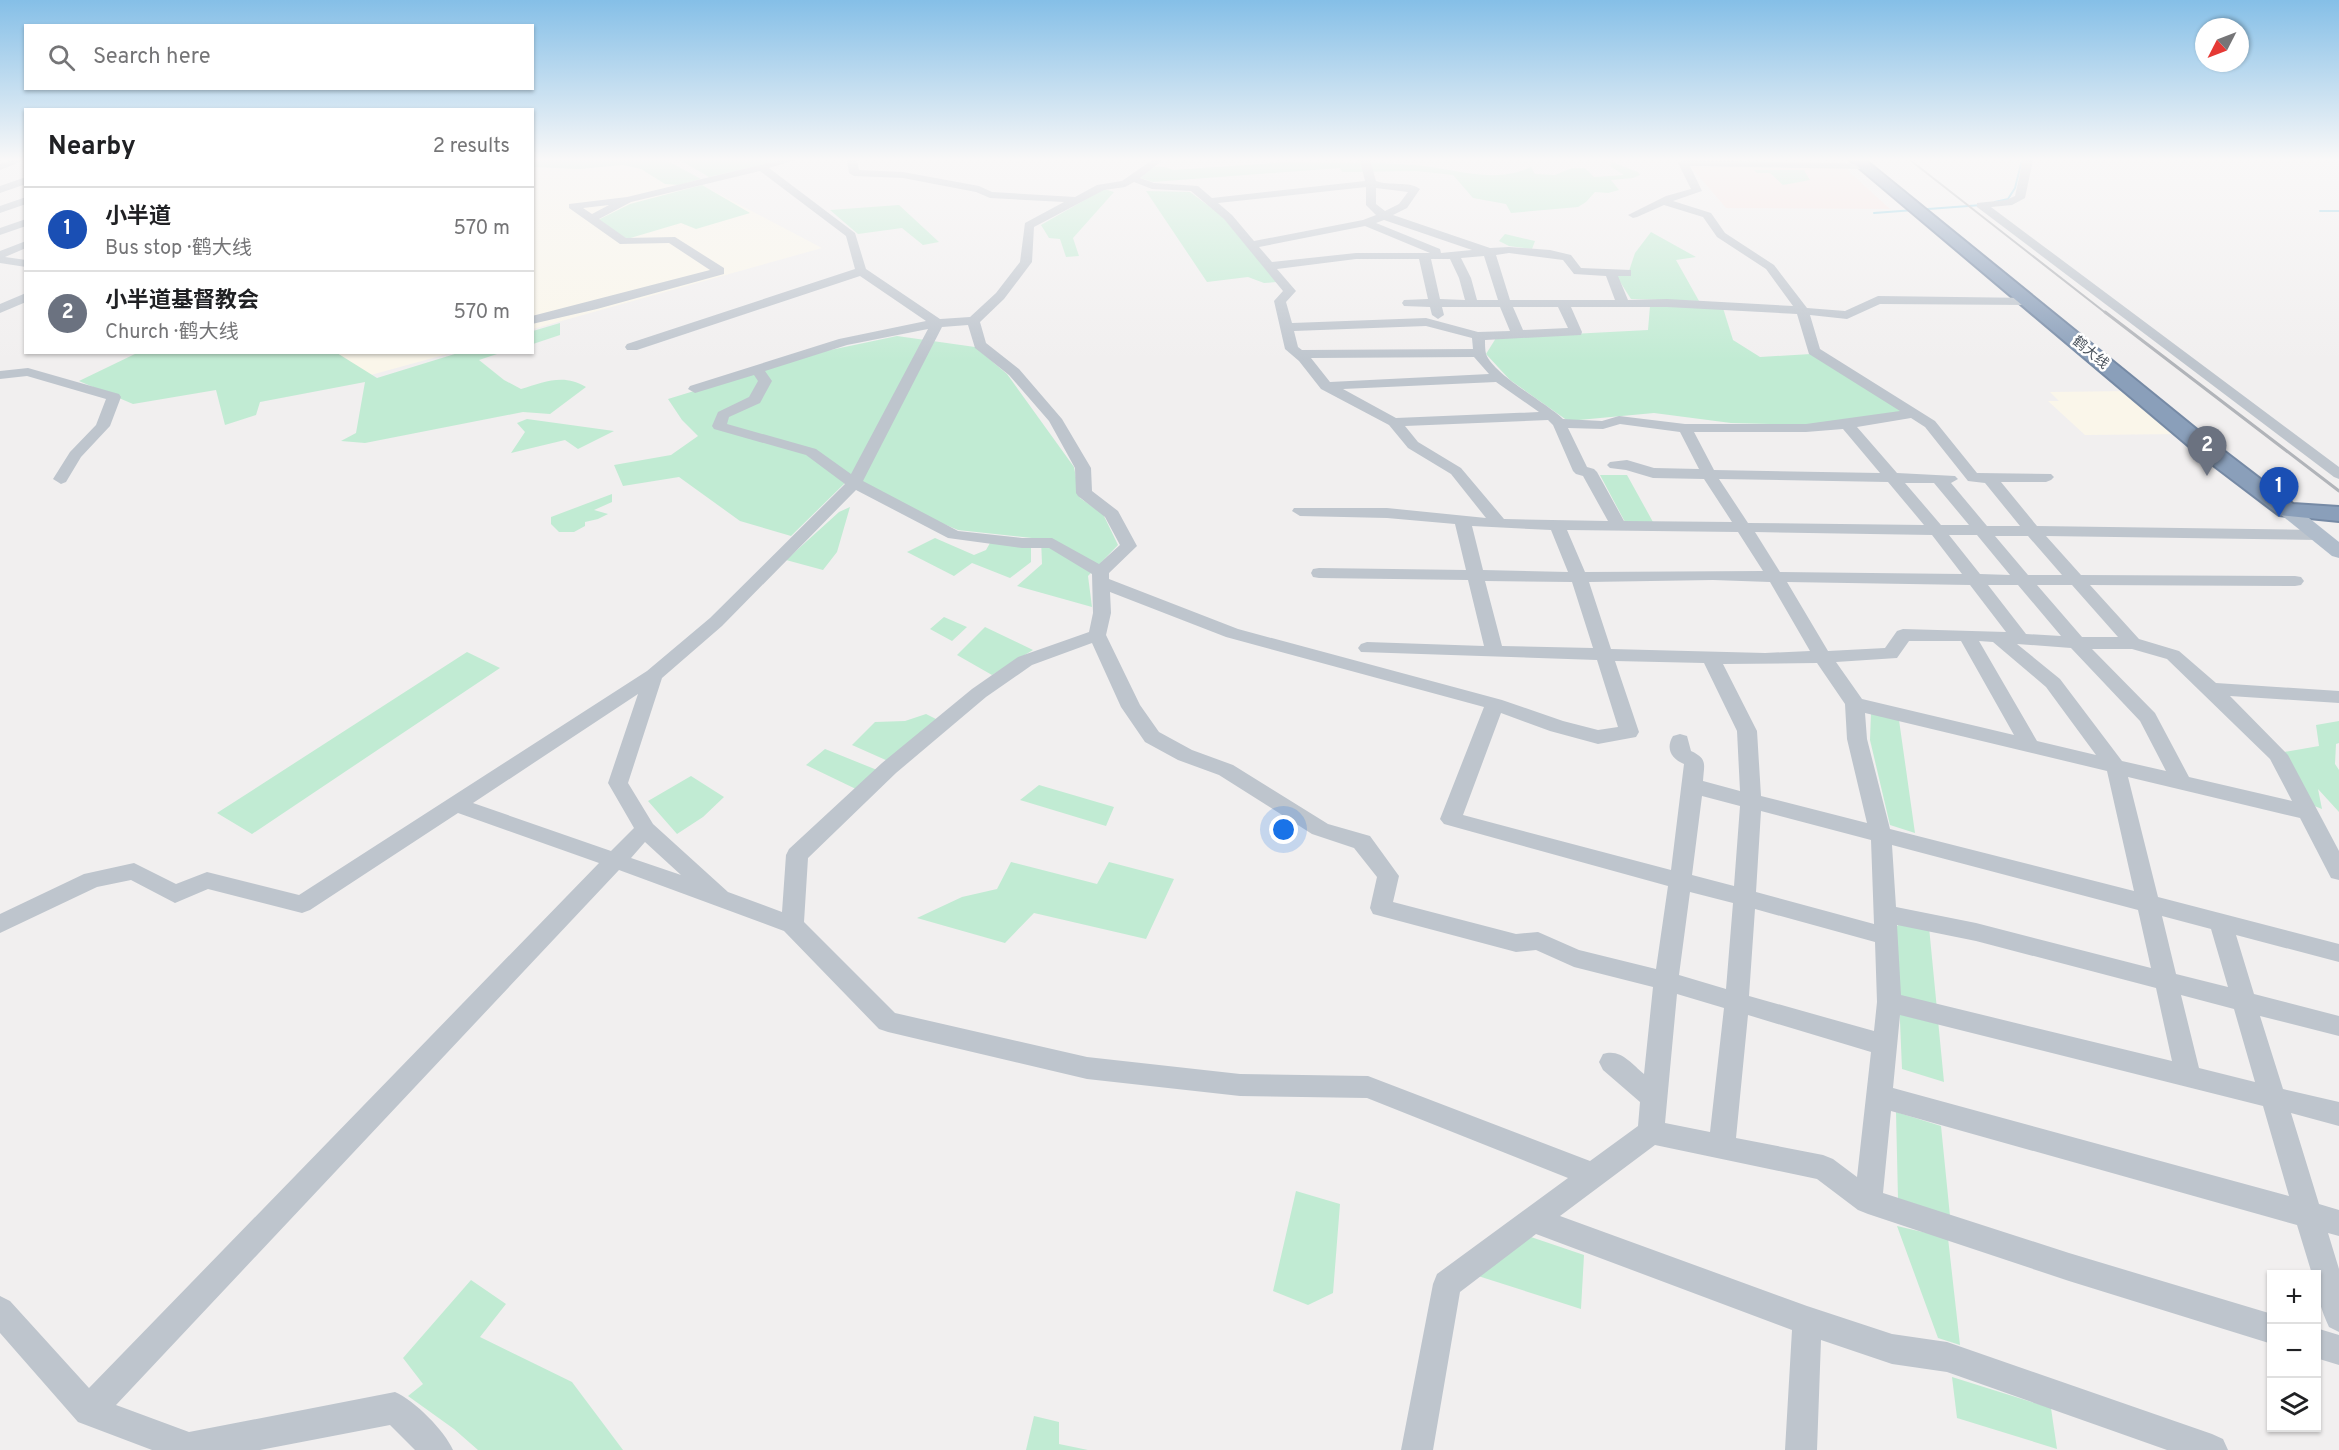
<!DOCTYPE html>
<meta charset="utf-8">
<style>
:root{--surface:#fff;--page:#f6f6f6;--text:#202124;--muted:#757577;--line:#e0e0e0;--accent:#d93025}
body{margin:0;font-family:Overpass,"Noto Sans SC",sans-serif;background:var(--page);color:var(--text)}
.controls{position:absolute;right:18px;bottom:18px;display:grid;overflow:hidden;border-radius:0px;box-shadow:0 2px 4px #0004}
.controls button{width:54px;height:54px;display:grid;place-items:center;padding:0;border:0;border-bottom:2px solid var(--line);background:var(--surface);color:var(--text);font:30px sans-serif}
.compass{position:absolute;left:2195px;top:18px;width:54px;height:54px;border-radius:50%;background:var(--surface);box-shadow:0 2px 4px #0004;rotate:228deg}
.you{position:absolute;left:1284px;top:830px;width:21px;height:21px;margin:-15px;border:4px solid #fff;border-radius:50%;background:#1a73e8;box-shadow:0 0 0 9px #1a73e833}
.badge{display:grid;place-items:center;width:39px;height:39px;border-radius:50%;background:var(--accent);color:#fff;font-size:20px;font-weight:700}
.pin{position:absolute;translate:-50% -50px;filter:drop-shadow(0 2px 3px #0008)}
.pin::after{content:'';position:absolute;top:32px;width:21px;height:18px;background:inherit;clip-path:polygon(0 0,100% 0,50% 100%)}
.list{margin:0;padding:0;list-style:none}
h2{display:flex;justify-content:space-between;align-items:center;height:78px;margin:0;padding:0 24px;font-size:26px}
h2 small{font-size:20px;font-weight:400;color:var(--muted)}
.list li{display:grid;grid-template-columns:39px 1fr auto;gap:18px;align-items:center;box-sizing:border-box;height:84px;padding:0 24px;border-top:2px solid var(--line)}
.list b{display:block;font-size:22px;white-space:nowrap}
.list p{margin:0;font-size:20px;white-space:nowrap;color:var(--muted)}
.list em{font-size:20px;font-style:normal;color:var(--muted)}
.icon{flex:none;width:33px;height:33px;fill:none;stroke:currentColor;stroke-width:2;stroke-linecap:round;stroke-linejoin:round}
.map{position:relative;flex:none;width:2339px;height:1450px;overflow:hidden}
.search{position:absolute;background:var(--surface);box-shadow:0 2px 4px #0004;left:24px;top:24px;width:510px;height:66px;display:flex;align-items:center;gap:15px;box-sizing:border-box;padding:0 21px;border-radius:0px;color:var(--muted);font-size:22px}
.panel{position:absolute;background:var(--surface);box-shadow:0 2px 4px #0004;left:24px;top:108px;width:510px;height:246px;border-radius:0px}
.map>svg:first-child{display:block}
</style>
<div class="map">
<svg width="2339" height="1450" viewBox="0 0 2339 1450">
<rect width="100%" height="100%" fill="#f1efef"/>
<path fill="#faf6ea" d="M533 160H654L822 248 533 329Z
M325 353H451L360 378Z
M2131 391 2184 434 2085 435 2048 401H2059L2050 392Z"/>
<path fill="#f9e4e1" d="M1691 167 1845 168 1890 209 1726 208Z"/>
<path fill="#c1ebd3" d="M533 160H666L701 179 679 185 665 184 641 169 623 165 579 169 533 167Z
M680 160H781L709 177Z
M1290 162C1331 164 1373 162 1414 165 1453 168 1494 185 1531 167L1535 174 1555 175 1572 168H1585L1594 177 1624 175 1610 166 1611 162 1638 172 1640 175 1633 178 1611 180 1619 190 1608 193 1595 192 1586 202 1578 207 1511 213 1506 204 1473 198 1453 175 1417 171 1342 172 1340 168 1153 182 1141 178C1151 165 1159 164 1173 170Z
M1754 170H1804L1810 180 1783 185 1770 173H1757Z
M702 185 750 213 696 229 681 223 627 239 598 220 630 204Z
M1104 189 1114 192 1073 238 1079 256 1066 257 1060 239 1049 238 1041 225Z
M1146 191 1190 192 1222 216 1277 282 1264 283 1248 277 1207 282Z
M899 205 939 242 923 245 902 228 858 234 830 210Z
M1651 232 1696 257 1676 260 1699 301 1631 299 1615 274H1628L1635 253Z
M1505 234 1535 241 1532 249 1509 246 1499 241Z
M1650 306 1723 308 1733 340 1760 357 1811 354 1905 411 1809 425 1731 423 1654 413 1568 421 1510 380 1486 354 1496 338 1648 330Z
M560 323V335L533 344V331Z
M897 336 975 347 1007 374 1074 467 1080 498 1103 514 1118 545 1088 576 1092 607 1017 586 1042 564 1041 539 958 530 845 483 791 536 740 521 679 477 623 486 614 465 671 455 698 436 682 420 668 399 821 352Z
M503 352 479 360 504 380 521 389C544 382 564 373 586 387L550 414 523 412 365 443 341 441 356 433 365 382 260 402 256 415 225 425 216 390 133 404 79 381 137 353H337L377 378 458 353Z
M527 419 614 431 578 449 565 440 511 453 525 432 517 423Z
M1600 475H1627L1653 522H1625Z
M612 494V502L594 510 608 514 598 519 585 522V526L574 532H559L551 524V517Z
M850 507 837 552 823 570 786 560 839 512Z
M935 538 974 555 986 550 990 543 1031 546V562L1010 578 972 563 954 576 907 552Z
M944 617 967 627 952 641 930 629Z
M985 627 1033 650 992 675 957 655Z
M467 652 500 668 252 834 217 813Z
M1871 713 1899 720 1915 833 1890 825 1870 740Z
M926 714 938 720 888 761 852 745 875 722 905 721Z
M2339 721V743L2336 744 2335 764 2339 770V812L2318 789 2322 809 2307 803 2284 752 2319 746 2316 725Z
M825 749 877 770 858 790 806 765Z
M691 776 724 797 703 817 677 834 648 801Z
M1039 785 1114 807 1106 826 1020 800Z
M1011 862 1097 884 1109 862 1174 879 1146 939 1034 913 1005 943 917 918 962 897 997 889Z
M1903 921 1929 927 1944 1082 1902 1069 1896 927Z
M1896 1112 1941 1126 1950 1216 1898 1199Z
M1296 1191 1340 1204 1333 1293 1308 1305 1273 1291Z
M1897 1226 1948 1238 1960 1345 1938 1338Z
M1528 1236 1584 1255 1581 1309 1475 1275Z
M471 1280 506 1304 480 1337 572 1382 623 1450H478L454 1429 408 1396 423 1384 403 1358Z
M1952 1377 2051 1408 2057 1449 1957 1418Z
M1034 1416 1059 1422V1444L1088 1450H1026Z"/>
<g fill="none" stroke-linecap="round" stroke-linejoin="round">
<path stroke="#91d0e5" stroke-width="2" d="M1995 202 2008 199 2015 188 2022 160
M2320 211H2339
M1874 213 1982 205"/>
<g stroke="#768aa5" stroke-width="4">
<path id="highway" d="M1850 160H1865L2212 442 2293 504 2339 507V521L2279 515 2196 452Z"/>
</g>
<path fill="#bec5cd" fill-rule="evenodd" d="M12 160H25L0 170V164Z
M781 160H796L769 168 855 233 866 269 940 319 970 317 996 293 1020 262 1025 223 1064 202 990 198 976 192 903 178 854 176 849 173 847 160H857L859 170 903 172 979 186 992 192 1075 197 1097 185 1122 181 1152 160H1163L1140 178 1154 183 1198 186 1212 198 1365 181 1360 160H1370L1376 181C1389 186 1410 181 1420 189L1407 208 1393 215 1490 248 1509 247 1550 250 1571 255 1581 268 1631 270V276H1618L1628 300 1667 299 1793 306 1766 269 1717 237 1703 217 1664 205 1637 217 1633 218 1628 215 1666 196 1691 189 1678 163 1683 160 1868 164 1869 166 1864 169 1690 166 1702 191 1673 201 1711 213 1725 233 1774 265 1807 308 1845 311 1878 296 2034 298 2036 301 2030 305 1880 304 1847 319 1810 315 1820 349 1935 421 1977 473 2051 474 2054 477 2051 480 2046 482H2001L2037 526 2318 530 2326 535 2318 540 2046 536 2081 575 2295 576 2301 577 2304 581 2301 585 2295 586 2090 585 2139 639 2179 651 2216 683 2339 691V703L2230 696 2288 755 2339 851V880L2331 878 2300 818 2128 777 2158 897 2339 944V962L2236 935 2254 994 2339 1016V1036L2260 1016 2283 1089 2339 1102V1126L2291 1113 2319 1204 2339 1210V1236L2328 1233 2339 1269V1332L2329 1327C2321 1310 2316 1293 2316 1274H2312L2297 1225 1891 1111 1883 1193 2069 1253 2272 1314V1344L2069 1281 1868 1214 1858 1210 1817 1179 1655 1145 1560 1216 1807 1306 1892 1334 1947 1342 2212 1434 2223 1439 2228 1450H2167L1947 1372 1892 1364 1821 1340 1817 1450H1785L1792 1330 1536 1234 1460 1292 1433 1450H1401L1433 1284 1437 1274 1568 1178 1367 1098 1240 1096 1087 1079 888 1032 879 1029 784 931 619 870 116 1405 189 1432 395 1392C414 1400 445 1431 453 1450H415L390 1425 260 1450H152L78 1422 0 1333V1296L10 1301 89 1388 599 863 458 813 310 910 302 913 208 889 175 903 131 880 97 887 0 933V914L84 874 134 863 176 884 207 872 299 895 647 671 710 618 845 484 806 455 714 429 712 426 718 412 749 397 758 381 754 375 695 393 688 389 690 386 839 339 926 321 860 276 637 350H627L625 347 627 344 855 269 846 236 760 171 631 202 599 219 626 238 675 237 724 268V274L597 309 532 324V316L710 270 669 243 620 244 569 208V204L627 197ZM1134 182 1152 189 1191 191 1224 219 1283 291 1274 301 1285 349 1299 361 1321 389 1389 425 1408 448 1451 474 1486 518 1387 508H1294L1292 511 1300 516 1387 518 1455 524 1466 570 1319 568 1313 569 1311 573 1313 577 1319 578 1468 580 1484 646 1367 642 1361 644 1358 648 1361 652 1597 660 1618 727 1598 730 1563 721 1502 700 1238 629 1109 579V573L1137 546 1118 511 1092 491 1091 468 1062 419 1019 369 986 343 980 322 1004 299 1032 262 1034 227 1104 190 1125 187ZM1366 187V205L1376 215 1363 220 1254 241 1232 215 1218 203ZM1376 188 1408 192 1399 204 1385 211 1376 204ZM609 205 592 214 583 208ZM1384 220 1472 250 1441 253 1440 249 1376 223ZM1365 226 1430 253H1356L1272 262 1259 247ZM1509 253 1563 260 1574 274 1606 276 1615 300H1510L1496 255ZM1484 256 1498 300H1477L1471 278 1461 258ZM1356 259H1419L1428 299 1404 300 1402 303 1404 306 1430 307 1432 315 1438 319 1444 315 1442 307H1500L1510 331 1478 332 1426 318 1292 323 1286 302 1296 291 1277 269ZM1431 259H1450L1459 278 1465 300 1440 299ZM1513 307H1558L1568 328 1523 330ZM1571 307H1667L1797 314 1809 354 1900 411 1806 424H1685L1619 416 1602 421 1563 419C1545 402 1494 375 1486 354 1485 350 1485 344 1485 340L1581 335 1582 332ZM968 325 975 348 1009 375 1049 421 1075 468 1076 493 1078 496 1105 517 1120 545 1099 564 1052 538H1022L958 531 863 481 942 327ZM1426 326 1472 338 1473 349 1302 350 1298 347 1294 331ZM928 329 851 474 816 449 727 424 729 417 760 403 772 381 765 371 847 345ZM1474 357 1489 374 1330 382 1311 358ZM1496 382 1539 412 1396 418 1343 389ZM1911 418 1925 427 1968 481 1985 483 2020 526H1987L1951 483 1958 479 1955 476 1897 473 1857 427ZM1548 420 1553 425 1573 471 1576 474 1583 476 1608 521 1504 519 1461 468 1418 442 1405 426ZM1620 424 1680 432 1699 469 1654 468 1627 460 1610 462 1607 465 1610 468 1626 470 1653 478 1704 479 1732 522 1624 521 1597 472 1594 469 1587 467 1568 428 1603 429ZM1843 429 1880 473 1714 470 1694 432H1806ZM1719 479 1888 482 1924 525 1748 523ZM1905 483H1934L1969 525H1941ZM856 490 948 538 1022 548H1049L1092 574 1093 613 1089 632 1018 657 972 689 882 763 789 849 786 855 782 912 728 892 653 824 628 783 662 678 722 626ZM1472 526 1551 530 1568 572 1483 570ZM1567 530 1738 532 1763 571 1585 572ZM1755 532 1932 535 1962 574 1780 572ZM1949 535H1977L2010 575 1980 574ZM1995 536H2028L2062 575H2028ZM1713 580 1770 582 1810 651 1765 653 1611 649 1589 582ZM1485 581 1572 582 1593 648 1502 646ZM1787 582 1970 585 2006 632 1903 629 1897 631 1885 648 1828 651ZM1988 585H2018L2061 636 2026 634ZM2037 585H2072L2118 637H2082ZM1110 592 1226 637 1484 707 1440 819 1444 824 1668 886 1656 969 1579 950 1538 932 1516 934 1393 902 1399 876 1370 836 1328 824 1233 765 1192 750 1159 732 1140 705 1106 635 1111 613ZM1909 641H1961L2014 735 1862 699 1836 662 1897 658ZM1979 641 1993 642 2046 687 2096 755 2037 741ZM1092 643 1121 707 1145 742 1178 760 1219 775 1312 834 1354 848 1377 877 1370 908 1373 914 1516 952 1536 950 1574 967 1653 987 1644 1074C1631 1063 1620 1048 1603 1054L1599 1062 1603 1070 1640 1102 1638 1126 1590 1161 1368 1076 1240 1074 1087 1057 895 1013 804 922 808 858 896 773 986 697 1032 665ZM2017 644 2071 648 2140 721 2166 771 2122 761 2060 679ZM2092 649H2132L2167 659 2270 759 2292 801 2189 777 2155 713ZM1615 661 1704 663 1737 731 1740 791 1703 781C1704 764 1708 759 1691 751L1687 736 1680 734 1673 736C1665 749 1672 759 1684 764L1671 870 1463 815 1501 713 1550 731 1598 744 1636 737 1639 732ZM1817 663 1845 704 1847 739 1867 823 1761 796 1757 731 1723 664ZM638 694 608 783 634 828 611 851 473 803ZM1865 713 2107 771 2134 891 1890 829 1867 739ZM1702 796 1740 806 1734 886 1692 875ZM1761 811 1871 840 1874 924 1756 892ZM645 842 681 875 631 858ZM1892 845 2138 910 2151 968 1976 923 1896 907ZM1690 892 1733 903 1726 989 1679 975ZM1755 909 1875 942 1877 1002 1874 1031 1749 996ZM2162 916 2211 929 2228 987 2176 974ZM1897 925 1976 941 2156 988 2172 1061 1901 995ZM1677 994 1724 1008 1710 1132 1665 1123ZM2181 995 2234 1009 2255 1082 2199 1068ZM1748 1015 1871 1052 1857 1177 1833 1159 1823 1155 1736 1138ZM1900 1015 2263 1106 2289 1196 1893 1088Z
M2023 160H2033L2025 198 2012 205 1991 207 2339 467V479L2334 477 1977 207V203L2006 200 2015 196Z
M26 177V184L0 193V186Z
M26 197V204L0 213V206Z
M26 219V226L0 235V228Z
M26 241V248L5 257 26 260V267L0 263V251Z
M26 293V302L0 313V304Z
M28 368 119 394 121 397 110 426 81 457 66 482 61 484 53 479 70 452 96 425 106 399 27 376 0 379V371Z
M2316 1328 2339 1335V1365L2316 1358Z"/>
<path fill="#b1bdcb" fill-rule="evenodd" d="M2287 504 2294 506 2339 542V558L2332 556 2280 514 2277 510 2280 506Z"/>
<use href="#highway" fill="#8a9fba" fill-rule="evenodd"/>
<path stroke="#b1b4b9" stroke-width="2" d="M1910 160 2107 314"/>
<path stroke="#b1b4b9" stroke-width="3" d="M2105 312 2339 491"/>
</g>
<linearGradient id="sky" x2="0" y2="1"><stop stop-color="#85bfe7"/><stop offset="0.44" stop-color="#f9f8f8"/><stop offset="1" stop-color="#f9f8f8" stop-opacity="0"/></linearGradient>
<rect width="2339" height="362" fill="url(#sky)"/>
<g text-anchor="middle" stroke-width="5" stroke-linejoin="round" paint-order="stroke">
<g font-size="14" fill="#48515b" stroke="#fff">
<text transform="translate(2091 352) rotate(40)" y="5">鹤大线</text>
</g>
</g>
</svg>
<div class="controls">
<button>+</button>
<button>−</button>
<button><svg class="icon" aria-label="layers" viewBox="0 0 24 24"><path d="M12 4l9 5-9 5-9-5zM3 14l9 5 9-5"/></svg></button>
</div>
<svg class="compass" viewBox="-18 -18 36 36"><path d="M0-13l5 13h-10z" fill="#e53935"/><path d="M0 13l5-13h-10z" fill="#757577"/></svg>
<div class="you"></div>
<div class="pin badge" style="left:2279px;top:517px;background:#1a4fb4">1</div>
<div class="pin badge" style="left:2207px;top:476px;background:#6b7280">2</div>
<div class="search"><svg class="icon" aria-label="search" viewBox="0 0 24 24"><circle cx="10" cy="10" r="6"/><path d="M15 15l6 6"/></svg>Search here</div>
<section class="panel">
<h2>Nearby<small>2 results</small></h2>
<ul class="list">
<li><span class="badge" style="background:#1a4fb4">1</span><div><b>小半道</b><p>Bus stop · 鹤大线</p></div><em>570 m</em></li>
<li><span class="badge" style="background:#6b7280">2</span><div><b>小半道基督教会</b><p>Church · 鹤大线</p></div><em>570 m</em></li>
</ul>
</section>
</div>
